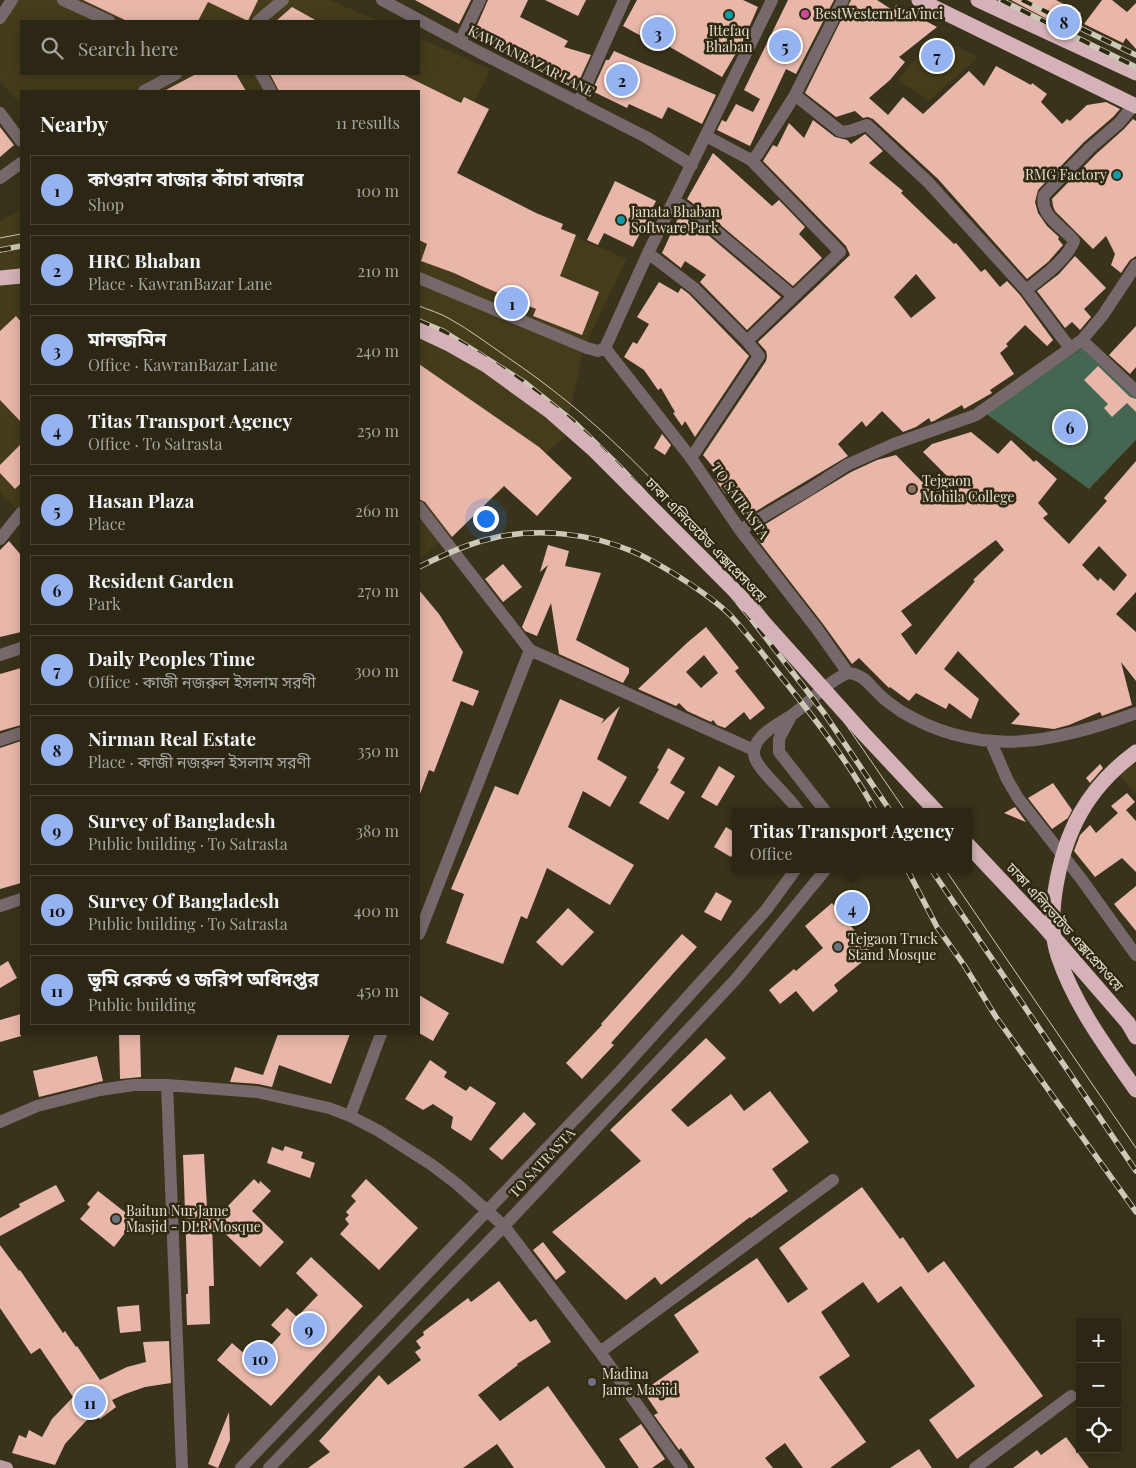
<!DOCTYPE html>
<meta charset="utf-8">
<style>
:root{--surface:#2c2614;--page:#383222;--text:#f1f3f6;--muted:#a6a5a0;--line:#484334;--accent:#95b2f1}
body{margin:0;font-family:"Playfair Display","Noto Sans Bengali",serif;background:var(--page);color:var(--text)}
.controls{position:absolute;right:15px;bottom:15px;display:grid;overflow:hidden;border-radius:0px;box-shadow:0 2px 12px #0003}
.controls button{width:45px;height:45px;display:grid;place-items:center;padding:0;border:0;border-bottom:1px solid var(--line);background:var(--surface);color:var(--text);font:25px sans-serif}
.you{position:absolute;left:485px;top:518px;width:18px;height:18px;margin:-12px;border:4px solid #fff;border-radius:50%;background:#1a73e8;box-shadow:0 0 0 8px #1a73e833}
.badge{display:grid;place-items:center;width:32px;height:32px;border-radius:50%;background:var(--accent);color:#111;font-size:16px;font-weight:700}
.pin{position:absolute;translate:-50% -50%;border:2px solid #fff;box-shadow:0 1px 5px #0006}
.popup{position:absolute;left:732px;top:808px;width:240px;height:65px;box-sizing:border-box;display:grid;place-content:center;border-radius:0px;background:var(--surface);filter:drop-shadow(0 1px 4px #0005);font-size:16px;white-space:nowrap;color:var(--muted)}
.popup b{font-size:19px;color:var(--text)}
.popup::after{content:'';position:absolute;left:50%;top:100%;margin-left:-10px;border:10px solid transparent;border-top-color:var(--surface)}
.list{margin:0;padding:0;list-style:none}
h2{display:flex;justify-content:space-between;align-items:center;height:65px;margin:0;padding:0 20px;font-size:21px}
h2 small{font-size:16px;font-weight:400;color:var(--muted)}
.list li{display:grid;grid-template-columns:32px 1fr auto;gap:15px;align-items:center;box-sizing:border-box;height:70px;margin:0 10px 10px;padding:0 10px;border:1px solid var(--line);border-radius:0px}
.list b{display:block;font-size:19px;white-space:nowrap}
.list p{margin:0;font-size:16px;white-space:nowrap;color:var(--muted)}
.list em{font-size:16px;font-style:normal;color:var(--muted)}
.icon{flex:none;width:28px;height:28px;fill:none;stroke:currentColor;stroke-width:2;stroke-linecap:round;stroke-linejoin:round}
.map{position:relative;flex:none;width:1136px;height:1468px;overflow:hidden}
.search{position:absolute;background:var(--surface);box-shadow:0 2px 12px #0003;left:20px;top:20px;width:400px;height:55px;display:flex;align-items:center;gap:12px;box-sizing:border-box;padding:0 18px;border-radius:0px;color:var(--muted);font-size:19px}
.panel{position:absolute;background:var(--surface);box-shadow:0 2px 12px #0003;left:20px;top:90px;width:400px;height:945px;border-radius:0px}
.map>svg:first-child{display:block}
</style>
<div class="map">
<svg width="1136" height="1468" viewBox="0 0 1136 1468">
<rect width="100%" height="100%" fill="#3a331b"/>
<path fill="#453c1b" d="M18 0H329L379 21H21V74H419V38L490 69 439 181 627 259 584 347 564 438 419 560V91H21V104L0 82V26Z
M934 35 978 57 929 101 898 80Z
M21 209V511L20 512 0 493V221Z
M1136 758V794L1119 775Z"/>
<path fill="#456650" d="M1085 346 1136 394V440L1089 489 985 413Z"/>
<path fill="#e8b7a9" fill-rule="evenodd" d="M83 0H258L248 21 208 2 198 21H127Z
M415 0H471L459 24Z
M488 0H528L520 17 568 41 564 47 591 55 577 85 550 72 548 77 503 52 502 53 473 39 475 33 474 32Z
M545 0H586L578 16Z
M637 0H743L758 7 742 43 722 77 663 43 661 47 623 26Z
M788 0H834L796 74 786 69 750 146 717 130 722 120 726 122 736 104 753 112 760 99 744 90Z
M851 0H877L894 11 896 5 937 27 899 57 905 62 890 80 869 98 888 115 903 97 923 114 969 71 984 86 996 66 1031 85 1032 83 1047 94 1041 102 1062 124 1067 119 1070 121 1087 105 1106 102 1120 109 1113 117 1084 142 1038 190 1035 202 1038 213 1047 226 1059 237 1058 239 1063 245 1048 262 1027 279 938 179 873 119 868 117 863 118 855 111 836 117 805 93Z
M1011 0H1056L1081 13 1070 31Z
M1102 0H1112L1127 12 1136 3V49L1126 38 1123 43 1084 24Z
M292 7 317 21H276Z
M614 51 716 95 702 124 668 107 662 119 629 104 627 108 592 91 606 60H609Z
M196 74H236L246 91H164Z
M270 74H402L461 103 464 97 489 109 457 173 536 213 563 224 561 229 576 235 560 276 599 292 582 335 533 316 536 309 484 287 454 273 421 261 427 244 419 240V91H279Z
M1133 119 1136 121V256L1130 260 1121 273 1111 265 1115 254 1106 236 1093 249 1055 211 1053 206 1052 199 1096 154 1124 129Z
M813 120 835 137 847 140 851 144 865 134 883 151 869 163 903 191 901 193 954 244 956 243 981 272 985 269 1000 287 1007 281 1020 295 1053 340 1047 346 1025 325 1006 344 1008 346 1000 353 1014 374 990 390 992 393 964 409 962 405 934 421 931 422 929 418 916 427 903 432 882 411 866 427 862 421 838 444 848 456 748 516 724 492 715 479 720 475 703 455 766 361 767 356 766 351 758 342 850 255 846 246 763 161 773 145 777 147 789 123 804 138ZM916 274 936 298 911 318 894 297Z
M0 127 14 145 0 157Z
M713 153 772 206 779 200 805 227 799 234 822 258 793 286 711 217 687 199Z
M615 181 656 201 633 247 604 233 598 245 587 240Z
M680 214 701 229 781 297 747 330 700 282 706 275 685 261 681 268 662 253Z
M1075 256 1106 288 1084 309 1091 317 1080 330 1072 322 1065 328 1037 291 1059 274Z
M659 282 678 293 681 288 689 294 749 356 695 437 685 421 682 426 673 413 675 412 661 388 658 390 644 370 624 357 633 342 637 344 649 324 637 317Z
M16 316 21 322V422L0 400V331Z
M1136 326V367L1130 374 1109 355Z
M419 364 539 447 572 478 537 516 504 486 452 537 425 502 419 499Z
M1098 366 1130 397 1136 399V412L1127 403 1112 417 1104 408 1108 404 1084 380Z
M971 432 998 454 1011 440 1034 462 1036 460 1057 479 1038 503 1048 514 1043 518 1069 544 1107 501 1104 498 1136 461V592L1116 614 1136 632V681L1121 662 1132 705 1102 716 1100 712 1069 725 1054 729 1011 724 1020 714 958 651 944 669 979 699 971 719 949 703 946 709 916 693 909 701 890 687 889 688 859 658 852 664 823 624 757 539 765 534 759 528 851 472 877 460 896 455 931 491 947 476 923 452 932 444ZM996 540 1004 550 973 580 975 581 916 655 901 634 912 625 901 611ZM1099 546 1127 575 1114 591 1100 578 1098 581 1082 565Z
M662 434 671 445 665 455 654 448Z
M21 444V483L15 489 0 473V465Z
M9 541 21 555V632L0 637V550Z
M548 545 569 551 565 566 601 573 576 640 629 668V673L623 683 559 654 551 603 537 636 525 631 522 627 548 565 540 572Z
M503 564 522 587 503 602 485 579Z
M419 590 439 614 463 652 452 681 479 691 473 706 461 701 434 772 429 770 420 794Z
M706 627 739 668 735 671 765 708 750 720 744 712 725 728 717 725 713 720 711 722 687 711 679 703 676 706 638 689 688 642ZM704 655 718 673 701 688 686 672Z
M21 668V725L0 731V674Z
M560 699 604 719 601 724 620 706 597 759 627 777 610 807 583 791 568 827 634 865 610 905 547 868 527 919 521 916 503 964 446 943 464 894 451 889 495 786 518 795Z
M21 741V883L0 889V748Z
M668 748 685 758 670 783 685 792 668 820 639 803 659 769 657 768Z
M1100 764 1103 768 1090 783 1086 778Z
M719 766 735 776 717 806 701 797Z
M1053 783 1072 810 1068 818 1052 829 1028 798Z
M1127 793 1135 802 1126 810 1136 821V872L1122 858 1095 877 1074 851 1080 835 1090 825 1096 833 1118 813 1111 806Z
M1015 807 1026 822 1004 813Z
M726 827 736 833V848L731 857 714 847Z
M1136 886V931L1114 904Z
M716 892 732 901 721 921 704 912Z
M832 903 873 953 834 985 838 991 813 1012 796 991 780 1004 769 990 794 969 796 971 823 948 805 926Z
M568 908 594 932 562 966 536 942Z
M682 934 697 947 611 1043 614 1045 582 1079 566 1063 602 1025 601 1024Z
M8 961 17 978 0 988V966Z
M419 995 449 1013 433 1041 419 1033Z
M21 1014V1036L0 1042V1020Z
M119 1034H140L141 1077 120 1079Z
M278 1034H350L331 1084 279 1065 272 1087 258 1084 230 1082 235 1067 263 1075Z
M706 1038 726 1058 671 1110 688 1127 731 1094 744 1111 770 1091 809 1142 772 1169 788 1191 751 1218 750 1217 661 1285 655 1277 626 1300 552 1232 641 1161 610 1130Z
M97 1056 103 1081 39 1097 33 1071Z
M430 1060 447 1072 444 1077 466 1091 470 1086 496 1103 471 1141 451 1128 453 1117 433 1104 423 1110 405 1099Z
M524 1112 536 1124 502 1160 489 1149Z
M285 1146 303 1152 301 1158 315 1163 310 1178 267 1163 272 1147 283 1151Z
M204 1154 207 1208H226L254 1179 259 1184 260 1181 271 1191 252 1211 284 1242 260 1267 212 1221 214 1286H209L210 1324 187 1325 186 1294H188L183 1155Z
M366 1179 418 1228 379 1270 340 1234 349 1224 345 1219 349 1215 346 1212 356 1201 351 1196Z
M56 1185 65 1201 0 1236V1218L20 1207 19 1204Z
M862 1187 900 1239 903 1237 928 1273 944 1261 1043 1396 957 1459 929 1420 975 1386 901 1286 878 1303 863 1282 821 1312 850 1356 819 1377 866 1442 830 1468H803L785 1443 765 1458 773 1468H695L681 1448 679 1450 654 1415 658 1413 643 1391 699 1352 674 1315 757 1258 788 1303 808 1289 779 1248Z
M98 1191 135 1220 114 1247 80 1219 90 1207 87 1204Z
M543 1242 566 1272 556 1280 533 1250Z
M0 1245 19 1271 20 1270 63 1333 65 1331 76 1347 77 1346 100 1380 127 1367 146 1362 143 1342 169 1341 171 1383 145 1387 125 1394 112 1400 116 1407 100 1419 95 1413 84 1423 65 1444 55 1465 12 1453 19 1435 26 1438 29 1430 42 1437 52 1419 73 1397 40 1348 31 1354 0 1308Z
M311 1257 363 1306 271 1406 217 1360 232 1343 255 1363 281 1334 271 1325 287 1308 297 1317 318 1295 296 1273Z
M499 1281 530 1322 536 1319 551 1342 517 1364 518 1365 478 1395 500 1421 548 1386 606 1468H514L497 1444 463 1468H308L330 1452 319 1441 379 1375 388 1385 421 1360 415 1352 421 1348 416 1341 424 1335 423 1332 468 1298 471 1302Z
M139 1305 141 1331 120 1333 117 1307Z
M229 1412 230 1440 218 1468 208 1464Z
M641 1424 665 1459 652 1468H639L619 1439Z
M1066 1437 1089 1468H1013L1037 1450 1041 1455Z
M919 1449 932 1468H890Z"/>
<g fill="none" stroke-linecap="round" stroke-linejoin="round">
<path stroke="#77696b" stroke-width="12" d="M63 0 109 21
M382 0 477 51 646 137 692 165
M0 18 12 0
M258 21 283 0
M460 42 480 0
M261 74 271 91
M144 91 176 74
M795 95 840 131C850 134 858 127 867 125L928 182 1026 290 1070 348
M578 103 624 0
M0 113 21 141
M706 136 751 160 757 155 795 95 843 0
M0 178 21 163
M675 201 706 223 793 296
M648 253 694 288 747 341 759 356 691 458
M419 278 587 348 598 351 605 348 648 253 772 0
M1026 290C1041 278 1067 260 1074 241 1064 227 1039 217 1044 195L1090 148 1119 123 1134 105
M1082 340 1136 391
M747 341 840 252 751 160
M605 348 691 458 740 530 817 629 848 673
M419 507 530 650 754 750
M740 530 810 489 847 465 894 444 976 415 1082 340 1103 315 1136 265
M0 539 21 513
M0 655 21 648
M848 673C864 674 870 686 881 696 887 702 895 707 902 712 981 759 1055 743 1136 713
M791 716 779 739V752L826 812
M0 740 21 733
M991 742 1007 779 1018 798 1082 880 1136 955
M799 812C789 795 760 773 755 758 752 751 756 742 761 737 770 727 782 722 792 715 811 701 827 682 848 673
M0 906 21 899
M419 934 530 650
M167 1085 182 1468
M350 1116 381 1034
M0 1122 37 1106 100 1090 133 1085H167L257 1092 329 1108 350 1116 379 1131 432 1165 457 1184 504 1226 600 1352 682 1468
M600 1352 833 1180
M241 1468 617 1075 766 910 796 869
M269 1468 504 1226 736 979 826 869
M975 1468 1071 1396"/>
<path stroke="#ba9ea1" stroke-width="12" d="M0 1466 7 1468"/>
<path stroke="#d4b2b7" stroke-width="15" d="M919 0 1136 106
M978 0 1136 73
M0 278 21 276
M1128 1023 1136 1037"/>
<path stroke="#cdc9b8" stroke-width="1" d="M0 238 21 234
M419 306C429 310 440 313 450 319 470 330 488 344 507 357 676 470 792 646 906 812
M945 869 1136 1148"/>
<g stroke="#cdc9b8" stroke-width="5.5">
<path id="rail" d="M1001 0 1136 67
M1022 0 1136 55
M0 250 21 246
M419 321 443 331 524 382 575 423 622 469 694 547 749 616 824 713 891 812
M419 567C441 556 464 545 489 539 535 527 590 533 634 552 652 560 670 571 687 582 702 592 719 603 732 617 751 638 769 662 787 684 819 724 851 766 876 812
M907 869 937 927 964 965 996 1017 1136 1212
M931 869 1136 1171"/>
</g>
<use href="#rail" stroke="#302911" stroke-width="4" stroke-dasharray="11" stroke-linecap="butt"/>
<path stroke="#d4b2b7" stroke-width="15" d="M419 330 449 344 486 365 551 412 593 449 740 596 863 733 937 812
M1136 752C1087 788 1064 832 1055 892 1052 914 1051 934 1058 956 1075 1006 1106 1047 1136 1090
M968 845 1043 925 1128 1023"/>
</g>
<circle fill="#d1479c" stroke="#302911" stroke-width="2" cx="805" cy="14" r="5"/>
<g fill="#0f9aa8" stroke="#302911" stroke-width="2">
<circle cx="729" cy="15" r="5"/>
<circle cx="1117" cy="175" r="5"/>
<circle cx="621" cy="220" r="5"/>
</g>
<circle fill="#8d6e63" stroke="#302911" stroke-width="2" cx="912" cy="489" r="5"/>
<g fill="#6b7280" stroke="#302911" stroke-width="2">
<circle cx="838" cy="947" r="5"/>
<circle cx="116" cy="1219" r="5"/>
<circle cx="592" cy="1382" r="5"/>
</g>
<g text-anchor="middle" stroke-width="5" stroke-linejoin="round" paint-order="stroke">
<g font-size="14" fill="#e4e0d1" stroke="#302911" text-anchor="start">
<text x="815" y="19">BestWestern LaVinci</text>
<text x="729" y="36" text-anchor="middle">Ittefaq<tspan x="729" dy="16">Bhaban</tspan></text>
<text x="1107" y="180" text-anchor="end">RMG Factory</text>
<text x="631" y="217">Janata Bhaban<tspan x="631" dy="16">Software Park</tspan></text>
<text x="922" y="486">Tejgaon<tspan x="922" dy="16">Mohila College</tspan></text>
<text x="848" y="944">Tejgaon Truck<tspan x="848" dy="16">Stand Mosque</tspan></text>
<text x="126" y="1216">Baitun Nur Jame<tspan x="126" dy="16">Masjid - DLR Mosque</tspan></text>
<text x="602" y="1379">Madina<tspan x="602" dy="16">Jame Masjid</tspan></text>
</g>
<g font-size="14" fill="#e4e0d1" stroke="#302911">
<text transform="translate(531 61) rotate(27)" y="5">KAWRANBAZAR LANE</text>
<text transform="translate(740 501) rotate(55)" y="5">TO SATRASTA</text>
<text transform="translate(706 540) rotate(46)" y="5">ঢাকা এলিভেটেড এক্সপ্রেসওয়ে</text>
<text transform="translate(1065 927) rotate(48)" y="5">ঢাকা এলিভেটেড এক্সপ্রেসওয়ে</text>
<text transform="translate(542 1163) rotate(-47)" y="5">TO SATRASTA</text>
</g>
</g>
</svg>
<div class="controls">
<button>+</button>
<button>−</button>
<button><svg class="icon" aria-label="locate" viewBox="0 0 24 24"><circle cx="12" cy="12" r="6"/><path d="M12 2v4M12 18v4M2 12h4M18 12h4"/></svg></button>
</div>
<div class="you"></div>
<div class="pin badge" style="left:512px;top:303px">1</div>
<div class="pin badge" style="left:622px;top:80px">2</div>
<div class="pin badge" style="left:658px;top:33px">3</div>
<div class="pin badge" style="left:852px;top:908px">4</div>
<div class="popup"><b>Titas Transport Agency</b>Office</div>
<div class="pin badge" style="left:785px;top:46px">5</div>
<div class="pin badge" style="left:1070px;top:427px">6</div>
<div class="pin badge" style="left:937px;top:56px">7</div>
<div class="pin badge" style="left:1064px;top:22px">8</div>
<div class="pin badge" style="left:309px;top:1329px">9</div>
<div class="pin badge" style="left:260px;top:1358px">10</div>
<div class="pin badge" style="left:90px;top:1402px">11</div>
<div class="search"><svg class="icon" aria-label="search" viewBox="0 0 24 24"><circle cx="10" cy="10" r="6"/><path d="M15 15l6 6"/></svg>Search here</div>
<section class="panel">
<h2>Nearby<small>11 results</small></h2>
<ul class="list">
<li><span class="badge">1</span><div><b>কাওরান বাজার কাঁচা বাজার</b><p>Shop</p></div><em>100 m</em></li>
<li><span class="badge">2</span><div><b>HRC Bhaban</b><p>Place · KawranBazar Lane</p></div><em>210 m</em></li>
<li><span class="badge">3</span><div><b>মানব্জমিন</b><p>Office · KawranBazar Lane</p></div><em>240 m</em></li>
<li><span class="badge">4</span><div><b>Titas Transport Agency</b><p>Office · To Satrasta</p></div><em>250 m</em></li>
<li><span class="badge">5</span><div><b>Hasan Plaza</b><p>Place</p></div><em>260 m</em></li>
<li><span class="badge">6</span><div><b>Resident Garden</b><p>Park</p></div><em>270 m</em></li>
<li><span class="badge">7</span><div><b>Daily Peoples Time</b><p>Office · কাজী নজরুল ইসলাম সরণী</p></div><em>300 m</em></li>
<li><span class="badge">8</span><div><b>Nirman Real Estate</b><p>Place · কাজী নজরুল ইসলাম সরণী</p></div><em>350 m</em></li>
<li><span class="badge">9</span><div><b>Survey of Bangladesh</b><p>Public building · To Satrasta</p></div><em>380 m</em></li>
<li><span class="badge">10</span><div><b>Survey Of Bangladesh</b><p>Public building · To Satrasta</p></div><em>400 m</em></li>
<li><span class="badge">11</span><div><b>ভূমি রেকর্ড ও জরিপ অধিদপ্তর</b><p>Public building</p></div><em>450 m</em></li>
</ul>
</section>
</div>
